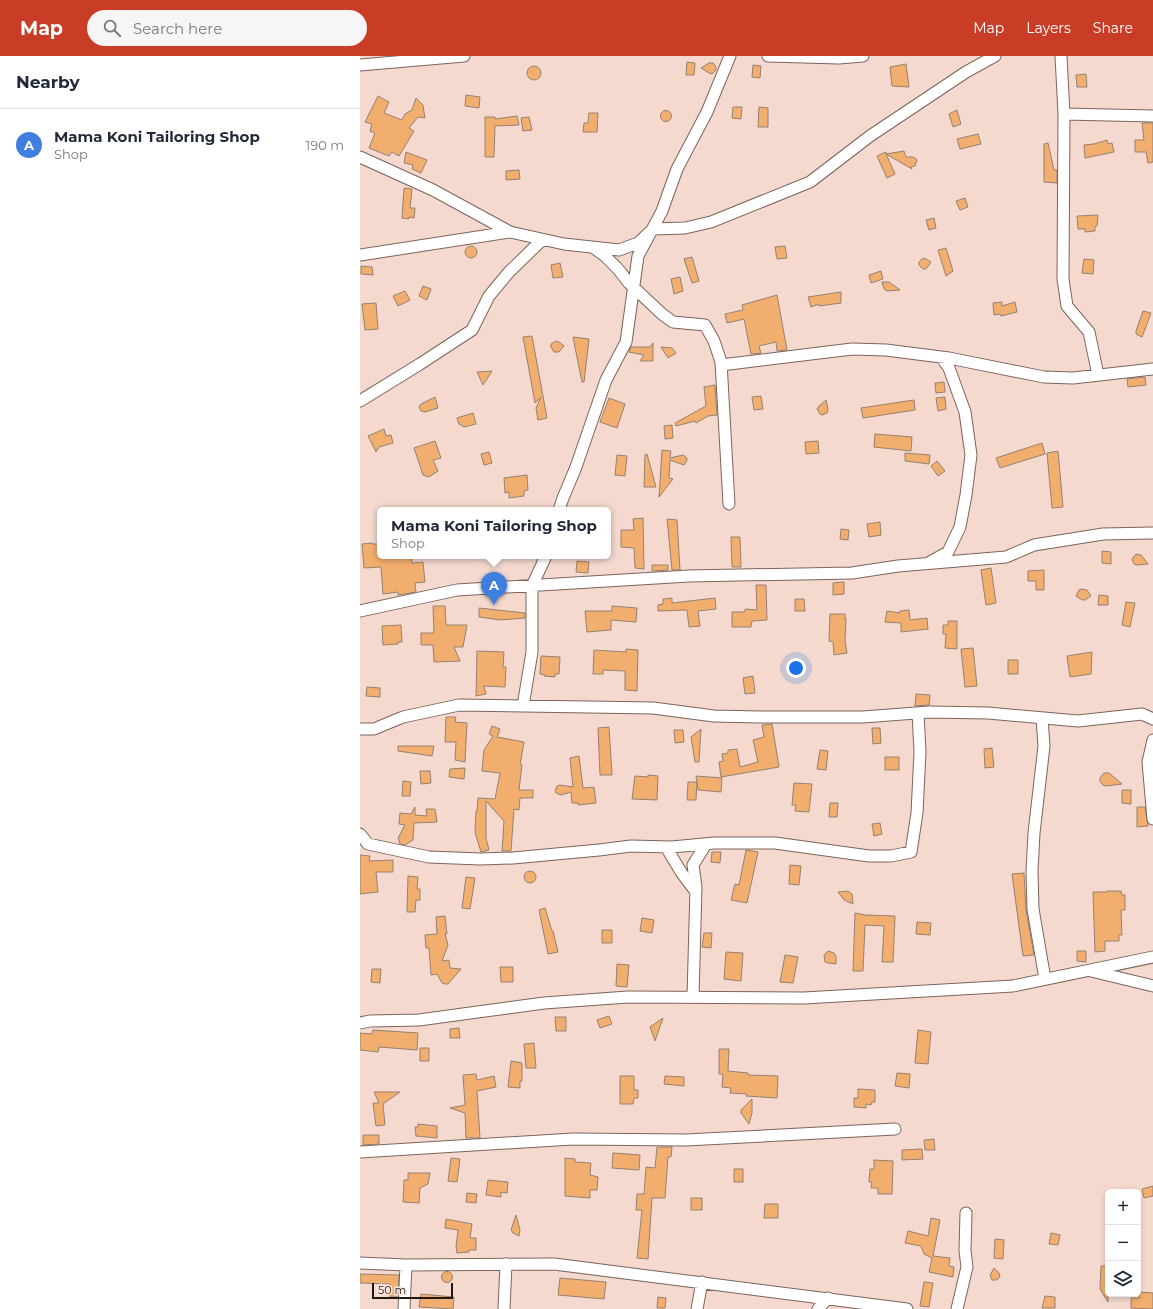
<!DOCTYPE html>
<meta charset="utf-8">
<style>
:root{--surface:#fff;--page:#f6f6f7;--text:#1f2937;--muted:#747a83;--line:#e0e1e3;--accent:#c93d27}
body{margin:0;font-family:Montserrat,sans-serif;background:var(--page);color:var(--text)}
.controls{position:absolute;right:12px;bottom:12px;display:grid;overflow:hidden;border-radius:6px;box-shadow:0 2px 6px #0003}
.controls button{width:36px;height:36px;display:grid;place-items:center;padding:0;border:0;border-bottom:1px solid var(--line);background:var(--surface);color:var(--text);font:20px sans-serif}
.scale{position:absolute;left:12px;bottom:10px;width:81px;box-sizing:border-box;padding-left:4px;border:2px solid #211814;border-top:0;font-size:11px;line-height:14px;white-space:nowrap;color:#211814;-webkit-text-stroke:3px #fee7de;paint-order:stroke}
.you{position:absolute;left:436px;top:612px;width:14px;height:14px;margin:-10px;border:3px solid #fff;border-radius:50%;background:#1a73e8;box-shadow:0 0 0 6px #1a73e833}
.badge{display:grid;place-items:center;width:26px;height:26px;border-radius:50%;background:var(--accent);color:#fff;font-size:13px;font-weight:700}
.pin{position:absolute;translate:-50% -33px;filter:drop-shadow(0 1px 2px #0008)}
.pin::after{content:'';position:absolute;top:21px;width:14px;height:12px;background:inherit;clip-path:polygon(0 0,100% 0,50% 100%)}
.popup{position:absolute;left:17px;top:451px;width:234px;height:52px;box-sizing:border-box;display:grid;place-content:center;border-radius:6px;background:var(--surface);filter:drop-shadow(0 1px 3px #0005);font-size:13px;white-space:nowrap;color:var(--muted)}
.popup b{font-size:15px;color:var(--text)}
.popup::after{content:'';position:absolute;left:50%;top:100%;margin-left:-8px;border:8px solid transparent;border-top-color:var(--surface)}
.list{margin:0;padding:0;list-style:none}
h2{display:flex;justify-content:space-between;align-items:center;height:52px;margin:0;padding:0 16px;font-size:17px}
h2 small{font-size:13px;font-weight:400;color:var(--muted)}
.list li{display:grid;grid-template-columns:26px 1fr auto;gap:12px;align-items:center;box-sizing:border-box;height:72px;padding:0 16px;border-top:1px solid var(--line)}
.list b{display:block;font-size:15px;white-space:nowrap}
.list p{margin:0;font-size:13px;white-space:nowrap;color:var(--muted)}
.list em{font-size:13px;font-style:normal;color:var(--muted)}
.icon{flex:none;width:22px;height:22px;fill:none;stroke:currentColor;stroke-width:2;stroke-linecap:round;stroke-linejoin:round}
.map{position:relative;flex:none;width:793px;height:1253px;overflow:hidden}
header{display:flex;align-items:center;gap:24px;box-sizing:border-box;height:56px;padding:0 20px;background:var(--accent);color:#fff}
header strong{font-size:19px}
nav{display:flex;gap:22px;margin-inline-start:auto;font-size:14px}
.search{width:280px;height:36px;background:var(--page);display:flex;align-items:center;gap:10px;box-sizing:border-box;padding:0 14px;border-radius:22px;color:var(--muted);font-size:15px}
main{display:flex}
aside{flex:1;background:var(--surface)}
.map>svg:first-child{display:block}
</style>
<header>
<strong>Map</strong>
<div class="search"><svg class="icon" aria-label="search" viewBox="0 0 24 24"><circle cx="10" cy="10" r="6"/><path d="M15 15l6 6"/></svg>Search here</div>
<nav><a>Map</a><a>Layers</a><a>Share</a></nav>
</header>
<main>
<aside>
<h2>Nearby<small></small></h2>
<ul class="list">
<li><span class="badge" style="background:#3f7fe0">A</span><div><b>Mama Koni Tailoring Shop</b><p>Shop</p></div><em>190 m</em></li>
</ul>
</aside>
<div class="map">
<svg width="793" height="1253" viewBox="0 0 793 1253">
<rect width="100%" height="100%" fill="#f5d9ce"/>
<path fill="#f2ae6e" stroke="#958170" d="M327 6 335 7 334 19H326Z
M349 7H353L356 11V14L352 18 349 17 341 12Z
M546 8 549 31 532 30 530 11Z
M393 9 401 10 400 22 392 21Z
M167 17a7 7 0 1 1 14 0a7 7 0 1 1-14 0Z
M726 18 727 31H717L716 19Z
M106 39 120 41 119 52 105 50Z
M18 40 29 46 24 57 42 64 45 58 52 54 56 42 63 49 65 62 58 61 49 72 54 75 39 100 32 96 29 100 9 92 15 77 10 75 12 68 5 66Z
M373 51H382L381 63 372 62Z
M399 51 408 52V71H398Z
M597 54 601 68 593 71 589 58Z
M300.5 60a5.5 5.5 0 1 1 11 0a5.5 5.5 0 1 1-11 0Z
M229 57H238L237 76H223L224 67H228Z
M157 60 159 69 135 70 134 101H125V61H135V63Z
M169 61 172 74 163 75 161 62Z
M782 67H793V106L788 107 786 96H775V84H784Z
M618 78 621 88 600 93 597 83Z
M747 84 748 88 752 87 754 96 725 102 724 89 734 88Z
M688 87 694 114H697V127L684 126V88Z
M544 95 546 101H553L555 102 557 104 555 110 551 111 552 113 526 98 535 118 527 122 517 100 526 96V98Z
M46 96 67 104 61 117 52 113 53 109 44 107Z
M159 114 160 123 146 124V115Z
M44 132 52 133 50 152H55L54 162 49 161V163L42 162Z
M605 142 608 151 600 154 596 145Z
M738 159 737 170H735V175L725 176V173H718L717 160Z
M574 162 576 172 569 174 566 164Z
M105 196a6 6 0 1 1 12 0a6 6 0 1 1-12 0Z
M425 190 427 202 417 203 415 191Z
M586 192 593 215 586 220 578 194Z
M332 201 339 225 332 227 324 203Z
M563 202 566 203 571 206 566 213H563L559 209V206Z
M724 203 734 204 733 218 722 217Z
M200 207 203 221 193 222 191 209Z
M1 210 12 211 13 219 1 218Z
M521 215 523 223 511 227 509 219Z
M320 221 323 235 314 238 311 223Z
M522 226H529L540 234 527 235 524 233Z
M63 230 71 233 67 244 59 240Z
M45 235 50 244 38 250 33 240Z
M481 236V247L459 250V248L451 251 448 241Z
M417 239 427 294 417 295 416 286 399 290 401 297 391 298 384 263 367 267 365 258 383 254 382 249Z
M642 246V250L655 246 657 256 641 260 640 258 634 259 633 247Z
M16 247 18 273 5 274 2 248Z
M783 255 791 257 782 281 776 278V275Z
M172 280 187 362 178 364 176 352 181 341 175 347 163 281Z
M213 281 229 283 224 326H222Z
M196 285 199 286 204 290 199 296H194L191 291V288Z
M293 287V305H280L284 299 269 296 271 291H290Z
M301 291 312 292 316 297 308 302Z
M132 315 123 329 117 316Z
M785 321 786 329 768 331 767 323Z
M584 326 585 336 576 337 575 327Z
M355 329 357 359 348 360 336 367 335 365 316 370 315 367 346 350 344 331Z
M401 340 403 353 394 354 392 341Z
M75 341 78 352 65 356 61 355 59 351 61 348Z
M585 341 586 353 578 355 576 342Z
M249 342 265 348 257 372 240 366Z
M466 344 468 354 467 357 462 359 460 358 457 353 459 350Z
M554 344 555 354 503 362 501 352Z
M113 357 116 368 104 371 99 368 97 362Z
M312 369 313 382 305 383 304 370Z
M24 373 26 380 31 379 33 387 19 391 16 396 8 380Z
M515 378 552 381 551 395 514 391Z
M75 385 81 402 73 404 78 415 69 421 63 419 54 392Z
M458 385 459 397 446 398 445 386Z
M682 387 685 398 640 412 636 402Z
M302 394 311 395 310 402 323 399 327 402V404L324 409 310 404 309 422 313 423 299 441Z
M698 395 703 451 692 452 687 397Z
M129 396 132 407 124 409 121 398Z
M545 397 570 399 569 408 545 405Z
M287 398 296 431H284L285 399Z
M257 399 267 400 265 420 255 419Z
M577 405 585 415 578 420 571 410Z
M167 419 168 434 164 435V440L149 442V436L145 437 144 422Z
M283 462 284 513 275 512 274 492 261 491V474H274L273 463Z
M307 463 317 464 320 514H312Z
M520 466 521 479 509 481 507 468Z
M481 473 489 474 488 484 480 483Z
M371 481H380L381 511H372Z
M12 487V488H20V500H51L52 507 63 506 65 526 55 527 56 536 38 539V536L23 538 21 511 4 512 2 488Z
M742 495 751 496V508L742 507Z
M776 498 781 499 788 508 777 509 774 508 772 503Z
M217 505 229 506 228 517 216 516Z
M292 509H308V514L292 515Z
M631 512 636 547 626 549 621 514Z
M684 514V534H676V525H668V515Z
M484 526V538L473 539V527Z
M396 529H406L407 564 392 565 391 571H372V556H385V553L397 554Z
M722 533 727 534 731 540 725 544H722L716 540 719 534Z
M739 539 748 540V549H738Z
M312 542V547L355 542 356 553 338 555 340 570 329 571 327 554 298 555V549L303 548V543Z
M435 543H444L445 555H435Z
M766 546 775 547 770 571 762 569Z
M73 550H85L86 569H107L103 591H94L100 605 74 606 73 589H61V577H74Z
M252 550 277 552 276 566 251 564V574L227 576 225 555H252Z
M119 552 165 557V562L140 564 119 561Z
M549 554 550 564 567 562 568 573 541 576V567L525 566 527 555 540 557V555Z
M470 558H485V563L486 562 485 585 487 597 474 599 473 586 469 585Z
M588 565H597V593L585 592 586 578H583V569H588Z
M41 569 42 586H38V588L23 589 22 570Z
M613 592 617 630 605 631 601 593Z
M266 593 278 594 277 635 265 634V615L243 614V618H233L234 594 266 596Z
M117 595 144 596 143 611H146L145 631 124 630 126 638 116 640Z
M732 596 731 618 710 621 707 600Z
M181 600 200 601 199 618H195V621L184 620 185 619 180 618Z
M648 604H658V618H648Z
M393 620 395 637 385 638 383 622Z
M7 631 20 632V641L6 640Z
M556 638 570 639 569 649 555 650Z
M86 661H96L95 666 107 667 105 706 95 704 96 686H85Z
M412 668 419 711 361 721 359 706 363 705 362 698 368 697V694L377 693 380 711 398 706 393 684 404 681 402 669Z
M132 670 140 673 137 681 164 686 160 709H162L159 734H173V742H160L159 754 154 753 151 795H142L144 765 126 745V782L129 794 121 796 115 776 116 755H117L118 742 135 743 140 717 122 715 124 694 133 680 129 678Z
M249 671 252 719H240L238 672Z
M512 672H520L521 687 513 688Z
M341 673 339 706H335L331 681Z
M314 674H323L324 686 315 687Z
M38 690H74L72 700 38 695Z
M632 692 634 711 625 712 624 693Z
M460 694 468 695 466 714 457 713Z
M219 700 223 732 234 731 236 747 218 749V747H212L211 736 201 739 196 737 195 735 197 730 200 729 213 731 210 702Z
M525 701H539V714H525Z
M105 712 104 723 89 721 90 713Z
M60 715H70L71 727 61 728Z
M744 717H749L762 728 746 730 743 729 740 725V722Z
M288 719 298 720 297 744 272 743 275 720 288 721Z
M336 720 362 722 361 736 338 734Z
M43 725 51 726 50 740H42Z
M328 726H337L336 744H327Z
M434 727 452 728 449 756 435 755 436 749H432Z
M762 734H771V748L762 747Z
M470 747H478L477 761H469Z
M55 751V759L67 760 66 753H75L77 766 54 767 53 784 45 789 40 788 38 782 45 769 39 768 40 757 51 758Z
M777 751H785L788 770 777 771Z
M520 767 522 778 514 780 512 768Z
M386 794 398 796 387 847 371 844 375 828 379 829Z
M352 796H361L360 807 351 806Z
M0 799 10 800 9 805 33 804V816H16L18 836 0 838Z
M430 809 441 810 439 829 429 828Z
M164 821a6 6 0 1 1 12 0a6 6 0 1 1-12 0Z
M664 817 666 854 674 899 663 900 652 818Z
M48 820 58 821 57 833H60V844H56L55 856H47Z
M106 821 115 822 110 853 102 852Z
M488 835 492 838 493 848 484 844 478 836Z
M747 835H761L762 839H765V854H761L762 879H759V885H745V895L735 896 733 836H747Z
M185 852 192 875H193L198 896 188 898 179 854Z
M495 857 505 859 535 860 533 906H522L524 870 505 869 503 915H493Z
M85 860 87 878H85L88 889 82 905 89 904 90 912 101 913 88 928H85L82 927 77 918 71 919 69 892H66L65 879 77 878 76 861Z
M282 862 294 864 292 877 280 875Z
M557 866 571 867 570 879 556 878Z
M242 874H252V887H242Z
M344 877H352L351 892 342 891Z
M468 895 474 897 476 900V908L468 907 465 906 464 899Z
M717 895H726V906L717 905Z
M366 896 383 897 381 925 364 923Z
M425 899 438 901 433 927 420 926Z
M257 908 269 909 267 931 256 930Z
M140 911H153V926H141Z
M12 913H21L20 927 11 926Z
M249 960 252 968 240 972 237 964Z
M195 961H206V975H196Z
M303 962 295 985 290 971Z
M99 972 100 982H90V973Z
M13 974 58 977 57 994 19 991 18 996 0 994V977L12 978Z
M558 974 571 976 568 1008 555 1007Z
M174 987 176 1012H166L164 988Z
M60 992H69V1005H60Z
M359 993H369L368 1015 388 1017V1019L418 1020 417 1042 386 1040 387 1038 370 1037 371 1032 362 1031 363 1018H359Z
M151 1005 162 1007V1025H160V1032L148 1031Z
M537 1017 550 1018 549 1032 535 1030Z
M116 1018 117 1024 134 1020 136 1031 117 1035 120 1082H106L105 1057 90 1052 105 1049 103 1019Z
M260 1020H274V1034H278V1042H274L273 1048H260Z
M305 1020 324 1021V1030L304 1028Z
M498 1033 515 1034V1046H512L511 1049 506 1048V1052L494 1051V1042H498Z
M14 1036H40L23 1048 25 1069 16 1070 13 1047H19Z
M392 1043V1057L389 1068 381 1057V1054Z
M58 1068 77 1070V1082L56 1080 55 1071H58Z
M3 1079H19V1088L3 1089Z
M574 1083 575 1094H565L564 1084Z
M297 1091H312L311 1101H308L305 1142H292L288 1203 277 1202 282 1154H276L277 1138H284L286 1111 295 1112Z
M562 1093 563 1103 542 1104V1094Z
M253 1097 280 1099 279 1114 252 1112Z
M91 1102 100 1103 97 1126 88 1125Z
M205 1102 215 1103V1106L231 1107 230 1119 238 1121 237 1134H230V1142L205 1140Z
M514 1104 533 1105 532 1138H518V1132H511L512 1126H509L510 1113H514Z
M374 1113H383V1126H374Z
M48 1117H70L68 1128 60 1132 59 1147 43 1146 44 1124H48Z
M128 1124 148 1126 147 1137 141 1136V1141L126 1139Z
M793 1130V1140L784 1142 782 1133Z
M107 1137 117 1138 116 1147 106 1146Z
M331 1142H342V1154H331Z
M405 1148H418V1162H404Z
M156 1159 160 1174 159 1180 153 1177 151 1174Z
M571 1162 580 1164 573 1200 590 1202 589 1210 594 1211 593 1221 569 1216 572 1202 564 1198 561 1190 545 1187 548 1175 568 1180Z
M86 1163 112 1168 110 1182H116V1194H109V1196L97 1197 96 1190 98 1174 85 1172Z
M691 1177 700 1179 698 1189 689 1188Z
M635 1183 644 1184 643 1203 634 1202Z
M741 1210H748V1246L740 1233Z
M634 1212 639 1217 640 1220 638 1223 636 1224H632L630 1219Z
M81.5 1221a5.5 5.5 0 1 1 11 0a5.5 5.5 0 1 1-11 0Z
M0 1218 39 1219 38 1241H30V1228L0 1227Z
M200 1222 246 1226 244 1243 198 1239Z
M564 1226 573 1227 569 1251 560 1250Z
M779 1236 793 1237V1253L771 1252V1242H779Z
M61 1238 94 1241 93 1253 59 1251Z
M685 1240 695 1241V1252H682Z
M298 1241 306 1242 305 1252H297Z"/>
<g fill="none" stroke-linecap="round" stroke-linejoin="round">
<g stroke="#7c645a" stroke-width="13">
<path id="street" d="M408 0 479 2 503 0
M701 0 704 58 703 223 707 250 729 276 738 319
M0 9 104 0
M704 58 793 60
M0 101 73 134 150 176 204 188 259 194 278 187 293 173 325 172 351 166 450 126 510 80 606 16 635 0
M234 192 245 200 258 213 269 227 302 258 313 266 345 269 354 285 361 306 369 448
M0 199 150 176
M361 309 492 293 526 294 589 302 684 321 713 322 793 313
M0 345 60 308 112 274 129 240 149 216 182 184
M199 454 203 442 216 411 246 324 266 286 278 200 302 155 317 113 347 56 370 0
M570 506 588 496 600 471 606 439 611 399 605 356 589 312 581 301
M0 555 97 534 329 520 492 517 538 510 646 501 674 489 743 478 793 477
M163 650 172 596V530L186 500
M682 662 684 690 674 777 672 815 673 853 685 923
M0 673H14L43 661 99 649 293 652 354 660 400 661H503L569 656 628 657 718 665 782 658 793 663
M793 684 788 706 793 763
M0 778 8 788 69 801 120 803 153 802 239 794 271 790 312 791 354 787H415L509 800H531L551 796 557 757 560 696 558 657
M306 791 321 816 336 836
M731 915 793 930
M333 941 336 831 333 809 346 788
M0 967 10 965 59 964 184 947 268 941 444 942 653 930 793 901
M0 1096 213 1083 326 1084 535 1073
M0 1207 46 1209 194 1208 547 1253
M44 1253 46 1209
M144 1253 146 1208
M337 1253 342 1226
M458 1253 468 1242
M597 1253 607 1211 605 1195 606 1157"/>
</g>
<use href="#street" stroke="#fff" stroke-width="11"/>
</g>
</svg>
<div class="controls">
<button>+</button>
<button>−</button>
<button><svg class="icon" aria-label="layers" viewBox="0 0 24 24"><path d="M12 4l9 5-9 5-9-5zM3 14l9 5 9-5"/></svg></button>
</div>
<div class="scale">50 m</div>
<div class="you"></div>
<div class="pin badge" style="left:134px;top:549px;background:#3f7fe0">A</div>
<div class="popup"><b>Mama Koni Tailoring Shop</b>Shop</div>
</div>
</main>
